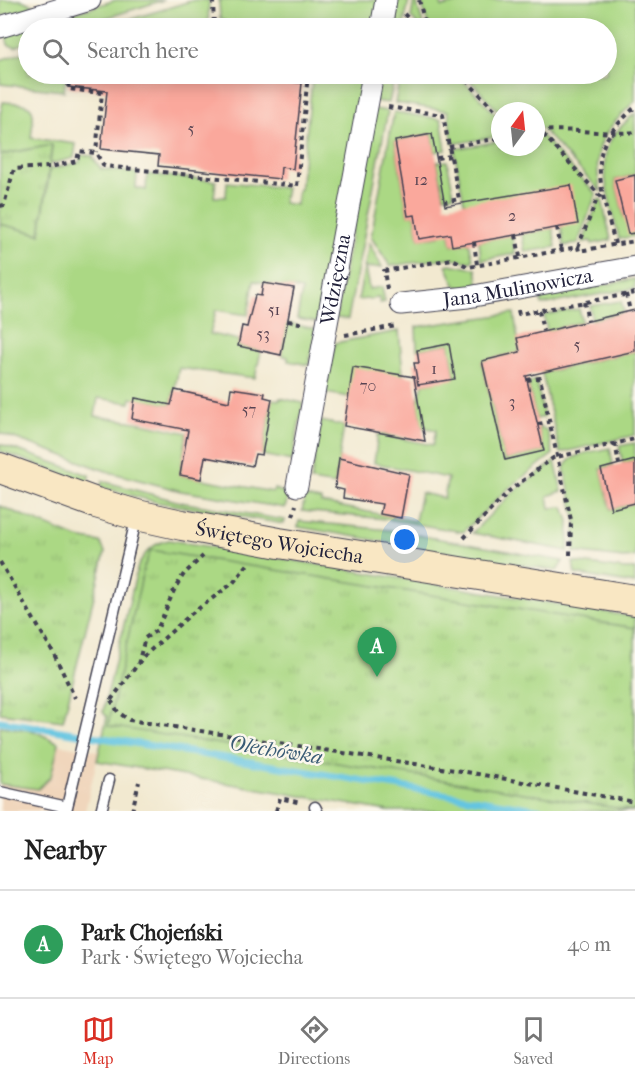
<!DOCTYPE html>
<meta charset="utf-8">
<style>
:root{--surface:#fff;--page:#f6f6f6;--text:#222;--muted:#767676;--line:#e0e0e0;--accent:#d93025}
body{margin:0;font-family:"IM FELL French Canon",serif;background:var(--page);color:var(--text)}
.compass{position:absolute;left:491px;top:102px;width:54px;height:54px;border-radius:50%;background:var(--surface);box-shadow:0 3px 15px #0003;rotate:15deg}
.you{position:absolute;left:405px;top:540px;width:21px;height:21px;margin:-15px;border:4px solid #fff;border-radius:50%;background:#1a73e8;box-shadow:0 0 0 9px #1a73e833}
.badge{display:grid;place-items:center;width:39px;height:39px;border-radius:50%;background:var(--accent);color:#fff;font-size:20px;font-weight:700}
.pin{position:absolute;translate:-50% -50px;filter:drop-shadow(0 2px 3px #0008)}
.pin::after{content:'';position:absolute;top:32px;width:21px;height:18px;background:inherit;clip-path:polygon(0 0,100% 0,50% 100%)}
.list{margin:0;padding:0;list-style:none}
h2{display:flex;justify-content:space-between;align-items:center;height:78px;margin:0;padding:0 24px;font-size:26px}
h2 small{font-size:20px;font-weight:400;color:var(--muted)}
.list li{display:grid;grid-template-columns:39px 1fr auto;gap:18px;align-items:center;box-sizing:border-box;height:108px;padding:0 24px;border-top:2px solid var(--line)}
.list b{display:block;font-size:22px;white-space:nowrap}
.list p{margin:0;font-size:20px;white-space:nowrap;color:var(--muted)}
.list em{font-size:20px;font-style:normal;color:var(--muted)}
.icon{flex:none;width:33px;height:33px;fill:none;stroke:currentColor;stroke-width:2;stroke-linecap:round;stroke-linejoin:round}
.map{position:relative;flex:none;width:635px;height:811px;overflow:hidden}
.search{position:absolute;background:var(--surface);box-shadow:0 3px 15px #0003;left:18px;right:18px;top:18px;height:66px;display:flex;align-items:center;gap:15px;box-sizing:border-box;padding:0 21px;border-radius:33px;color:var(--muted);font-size:22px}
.sheet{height:186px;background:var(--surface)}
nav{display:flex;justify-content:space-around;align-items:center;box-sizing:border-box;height:84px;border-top:2px solid var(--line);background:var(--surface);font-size:16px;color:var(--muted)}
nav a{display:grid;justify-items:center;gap:3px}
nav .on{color:var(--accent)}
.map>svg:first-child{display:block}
</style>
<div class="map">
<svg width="635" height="811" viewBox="0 0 635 811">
<defs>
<pattern id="park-tufts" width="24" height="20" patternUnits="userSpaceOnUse" patternTransform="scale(1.5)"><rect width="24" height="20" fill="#abd884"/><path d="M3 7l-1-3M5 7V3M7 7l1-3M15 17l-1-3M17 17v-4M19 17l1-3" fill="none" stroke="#93b973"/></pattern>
</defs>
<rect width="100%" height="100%" fill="#fbf7ec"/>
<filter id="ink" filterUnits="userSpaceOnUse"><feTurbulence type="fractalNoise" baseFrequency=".0167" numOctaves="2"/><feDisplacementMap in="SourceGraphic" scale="12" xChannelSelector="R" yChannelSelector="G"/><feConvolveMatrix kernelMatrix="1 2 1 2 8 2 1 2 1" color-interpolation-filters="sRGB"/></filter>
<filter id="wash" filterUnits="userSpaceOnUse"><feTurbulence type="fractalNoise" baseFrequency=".008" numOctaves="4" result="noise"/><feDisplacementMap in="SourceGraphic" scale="24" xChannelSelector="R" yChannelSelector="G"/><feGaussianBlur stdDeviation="1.35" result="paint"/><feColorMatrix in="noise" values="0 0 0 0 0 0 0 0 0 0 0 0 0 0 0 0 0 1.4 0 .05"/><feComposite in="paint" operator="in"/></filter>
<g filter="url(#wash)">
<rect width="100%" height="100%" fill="#f2e9d0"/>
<path fill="#f0d6bc" d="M0 735 99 751 85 811H0Z"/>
<path fill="#abd884" stroke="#667d60" stroke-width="1.5" d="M0 0H22L35 6 1 16Z
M116 0H164L73 28H28V42L15 47 8 45 6 34Z
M194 0H209L208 28H102Z
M219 0H379L374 28H234L220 18Z
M394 0H409L403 28H389Z
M414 0H416L424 28H421L411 18Z
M421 0H440L442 7 470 0H635V101C604 132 590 146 601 192L542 129 536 126V111H498L464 74H606V28H429Z
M28 51V74H66L64 91 0 84V60Z
M313 74H366L320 323 297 319 302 290 254 281 248 315 216 310 210 334 239 340 238 346 261 351 255 378 179 368 171 405 131 398 130 403 98 398 95 416 142 423 187 433 180 475 273 492 274 489 289 494 285 508 181 491 109 472 0 433V224L40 234 50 169 80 162V155L94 156 93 158 101 169 137 173 136 188 146 190 147 174 216 181 214 197H226L227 182 286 188 283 203 296 205 298 190 300 189Z
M380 74H395L389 103 375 101Z
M401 74H457L496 115 500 117V136L453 144 448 111 395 103Z
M3 102C37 104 35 106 31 138L76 144 74 158 50 164 52 147H40L0 155V116Z
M374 109 388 111 348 319 336 318Z
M394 112 441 119 446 150 435 152 432 134 395 141 408 215H415L419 239 439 236 449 230 452 246 469 243 473 259 471 262 447 258 390 266 371 237Z
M635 113V175L615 180 624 217 635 214V236L619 239C613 211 596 167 610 141 616 130 626 122 635 113Z
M540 134 596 194 578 243 564 246 561 227 464 203 454 149 500 141V147H536V135Z
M447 161 454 195 444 196 437 162Z
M599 199 602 200 611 240 592 244 591 241 583 242Z
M553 228 556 247 525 252 522 234Z
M512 235 515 254 481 260 479 241Z
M369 243 382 267 365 268 369 289 382 287 385 302 380 303 379 298 358 300Z
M450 264 476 269 479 287 463 290 455 285 446 265Z
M635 279V288L542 305 540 297Z
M621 301 624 312 592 320 590 306Z
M579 309 582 322 547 331 544 315Z
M514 313 520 352 482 361 505 460 544 451 538 427 547 430 553 454 508 489 463 532 386 519 302 511 305 497 321 500V503L415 521 421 493 444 498 448 478 374 463 378 434 433 445 436 430 422 427 418 401 423 384 455 378 449 344 417 350 416 327Z
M287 323 316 329 309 365 288 361V357L281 355Z
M399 331 403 375 349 397 325 393 335 343Z
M635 351V435L560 453 542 373Z
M536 380 544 417 536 419 528 383Z
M280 398 303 403 292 461 262 455 272 399 280 400Z
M321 421 344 426 335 485 311 481Z
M635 443V460L623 463 619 446Z
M0 444 89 475 88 483 0 451Z
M610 448 613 465 601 469 611 509 635 503V557L623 558 574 552 576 521 564 468C570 452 595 452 610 448Z
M555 461 562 491 548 496 550 508 564 507 569 521 568 551 472 533 512 493Z
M102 481 180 502 285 520 284 524 156 502 101 487Z
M299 521 389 530 563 561 557 571 298 527Z
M169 540 635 617V811H388L97 761 107 717 103 712 138 566C145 551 154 543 169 540Z
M573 562 624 569H635V584L575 574Z
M0 726 34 731 59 743 51 776 38 789 0 784Z"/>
<path fill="url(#park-tufts)" stroke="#667d60" stroke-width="1.5" d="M52 145 40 234 0 224V155Z
M0 506 77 538 100 542 105 552 63 721 0 713Z
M151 550 635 628V811L108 726 144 567Z"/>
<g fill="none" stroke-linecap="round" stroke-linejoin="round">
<path stroke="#63c5e1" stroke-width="7" d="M0 721 547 811"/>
</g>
<g id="blocks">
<path fill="#faa89c" d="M69 74H291L290 82 302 83 293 169 281 167 280 179 158 166 159 155 101 149 107 91 68 87Z
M432 134 445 206 571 185 578 224 452 246 450 234 419 239 415 215 408 216 395 141Z
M635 175V233L628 234 615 180Z
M263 283 294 288 281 355 238 346 242 326 247 327 255 295 261 296Z
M635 310V351L526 376 544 451 505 460 482 361 520 352 517 338Z
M449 344 455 379 418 385 414 363H419L417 350Z
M353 367 414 377 425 441 344 426Z
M231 388 265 393 264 397 272 399 262 455 255 454 252 466 205 457 201 479 180 475 188 430 132 419 135 398 171 405 175 390 229 402Z
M339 458 409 474 401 518 380 514 382 504 343 498 344 490 335 488Z
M635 460V503L611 509 601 469Z"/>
</g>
</g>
<g filter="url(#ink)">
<use href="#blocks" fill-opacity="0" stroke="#414051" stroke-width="1.5"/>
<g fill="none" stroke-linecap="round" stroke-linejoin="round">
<g stroke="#414051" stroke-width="13">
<path id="lane" d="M0 792 67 807
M315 807 317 811
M66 811 137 516
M101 811 109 780"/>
</g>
<g stroke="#414051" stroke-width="23">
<g id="street">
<path d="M0 27 90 0"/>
<path d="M381 28 386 0"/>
<path id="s1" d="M401 304 468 297 635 267"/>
<path id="s2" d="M297 486 373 74"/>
</g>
</g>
<g stroke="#414051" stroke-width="32">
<g id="secondary">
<path id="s3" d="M0 468 96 503 137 515 182 525 279 543 635 600"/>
</g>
</g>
<path stroke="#414051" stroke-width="4" stroke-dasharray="4.5 4.5" stroke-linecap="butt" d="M213 0 214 28
M419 0 426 28
M404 14 418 28
M70 74 68 89 102 93 96 152
M460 74 500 115
M388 107 443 115 459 199 445 202
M539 131C571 128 603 135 635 132
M536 132 540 131 604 200
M449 147 500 138
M437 158 451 156
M0 206 4 205 14 169 50 167 77 161 79 151 96 153 104 166 297 186 308 74
M557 227 561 250
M516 235 520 257
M474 242 477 265
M615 244C609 218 593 173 603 147 609 131 623 119 635 107
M578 247 599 194
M387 289 384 271 452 259 469 267 578 247 579 251 635 241
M626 294 630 311
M584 302 588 321
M518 310 519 314 635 293
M539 311 543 331
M288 321 305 324
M345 335 397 326
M527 380 540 378 571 520 570 556
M538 424 549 422
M615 443 619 464
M293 516 296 505
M464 538 509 491 553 458 635 439
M0 562 53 652 75 698
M138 664 145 638 157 630 175 588 184 574 203 556
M111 700 118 712 129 720 461 771 635 802
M111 700 144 656 191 614 233 583 249 563
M132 811 139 782
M276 811 280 798 301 803"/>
<use href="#lane" stroke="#fff" stroke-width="10"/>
<use href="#street" stroke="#fff" stroke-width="21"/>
<use href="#secondary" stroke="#f9e7c3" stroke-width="30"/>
</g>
</g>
<g text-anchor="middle" stroke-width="5" stroke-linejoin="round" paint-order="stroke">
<g font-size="16" fill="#584453">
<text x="191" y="134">5</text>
<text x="421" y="185">12</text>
<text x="512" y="221">2</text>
<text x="274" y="315">51</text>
<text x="263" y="339">53</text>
<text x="577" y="350">5</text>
<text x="434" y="374">1</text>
<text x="368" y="391">70</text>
<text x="512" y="407">3</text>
<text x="249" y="415">57</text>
</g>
<g font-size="20" fill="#22223b" stroke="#fbf7ec">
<text dy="7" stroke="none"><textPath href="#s2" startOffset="210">Wdzięczna</textPath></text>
<text dy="7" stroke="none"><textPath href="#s1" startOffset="118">Jana Mulinowicza</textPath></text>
<text dy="7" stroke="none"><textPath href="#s3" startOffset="290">Świętego Wojciecha</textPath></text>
</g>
<g font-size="21" font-style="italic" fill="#395b75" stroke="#fbf7ec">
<text transform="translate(276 750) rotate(9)" y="7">Olechówka</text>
</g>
</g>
</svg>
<svg class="compass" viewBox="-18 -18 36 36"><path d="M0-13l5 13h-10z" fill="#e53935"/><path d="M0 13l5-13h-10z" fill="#767676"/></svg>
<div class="you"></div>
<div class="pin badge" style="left:377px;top:677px;background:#2e9e5b">A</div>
<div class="search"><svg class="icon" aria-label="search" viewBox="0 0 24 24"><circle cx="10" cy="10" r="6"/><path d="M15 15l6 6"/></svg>Search here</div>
</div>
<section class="sheet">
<h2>Nearby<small></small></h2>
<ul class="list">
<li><span class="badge" style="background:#2e9e5b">A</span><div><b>Park Chojeński</b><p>Park · Świętego Wojciecha</p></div><em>40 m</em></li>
</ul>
</section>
<nav>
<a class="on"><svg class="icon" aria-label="map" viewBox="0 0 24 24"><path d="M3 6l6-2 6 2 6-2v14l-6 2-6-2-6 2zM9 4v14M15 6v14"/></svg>Map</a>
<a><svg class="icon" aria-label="directions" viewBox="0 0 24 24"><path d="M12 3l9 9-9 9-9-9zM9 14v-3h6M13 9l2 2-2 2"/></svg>Directions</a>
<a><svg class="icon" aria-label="saved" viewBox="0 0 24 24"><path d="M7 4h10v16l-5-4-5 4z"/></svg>Saved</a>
</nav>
